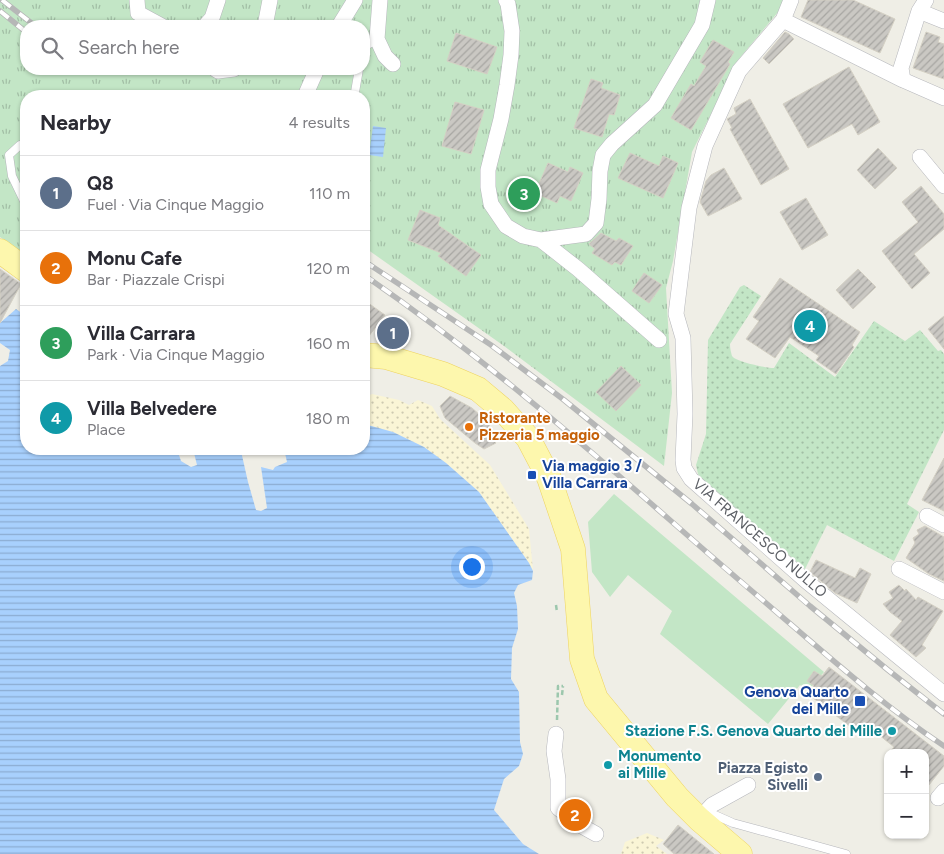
<!DOCTYPE html>
<meta charset="utf-8">
<style>
:root{--surface:#fff;--page:#f2f2f3;--text:#2b2b33;--muted:#7c7c81;--line:#e1e1e2;--accent:#d93025}
body{margin:0;font-family:Figtree,sans-serif;background:var(--page);color:var(--text)}
.controls{position:absolute;right:15px;bottom:15px;display:grid;overflow:hidden;border-radius:10px;box-shadow:0 1px 4px #0004}
.controls button{width:45px;height:45px;display:grid;place-items:center;padding:0;border:0;border-bottom:1px solid var(--line);background:var(--surface);color:var(--text);font:25px sans-serif}
.you{position:absolute;left:471px;top:566px;width:18px;height:18px;margin:-12px;border:4px solid #fff;border-radius:50%;background:#1a73e8;box-shadow:0 0 0 8px #1a73e833}
.badge{display:grid;place-items:center;width:32px;height:32px;border-radius:50%;background:var(--accent);color:#fff;font-size:16px;font-weight:700}
.pin{position:absolute;translate:-50% -50%;border:2px solid #fff;box-shadow:0 1px 5px #0006}
.list{margin:0;padding:0;list-style:none}
h2{display:flex;justify-content:space-between;align-items:center;height:65px;margin:0;padding:0 20px;font-size:21px}
h2 small{font-size:16px;font-weight:400;color:var(--muted)}
.list li{display:grid;grid-template-columns:32px 1fr auto;gap:15px;align-items:center;box-sizing:border-box;height:75px;padding:0 20px;border-top:1px solid var(--line)}
.list b{display:block;font-size:19px;white-space:nowrap}
.list p{margin:0;font-size:16px;white-space:nowrap;color:var(--muted)}
.list em{font-size:16px;font-style:normal;color:var(--muted)}
.icon{flex:none;width:28px;height:28px;fill:none;stroke:currentColor;stroke-width:2;stroke-linecap:round;stroke-linejoin:round}
.map{position:relative;flex:none;width:944px;height:854px;overflow:hidden}
.search{position:absolute;background:var(--surface);box-shadow:0 1px 4px #0004;left:20px;top:20px;width:350px;height:55px;display:flex;align-items:center;gap:12px;box-sizing:border-box;padding:0 18px;border-radius:20px;color:var(--muted);font-size:19px}
.panel{position:absolute;background:var(--surface);box-shadow:0 1px 4px #0004;left:20px;top:90px;width:350px;height:365px;border-radius:20px}
.map>svg:first-child{display:block}
</style>
<div class="map">
<svg width="944" height="854" viewBox="0 0 944 854">
<defs>
<pattern id="grass-dots" width="8" height="8" patternUnits="userSpaceOnUse" patternTransform="scale(1.25)"><rect width="8" height="8" fill="#c3e6c6"/><path d="M2 2h.1M6 6h.1" fill="none" stroke="#a2bea5" stroke-width="1.8" stroke-linecap="round"/></pattern>
<pattern id="sand-dots" width="8" height="8" patternUnits="userSpaceOnUse" patternTransform="scale(1.25)"><rect width="8" height="8" fill="#faf5d6"/><path d="M2 2h.1M6 6h.1" fill="none" stroke="#cecab1" stroke-width="1.8" stroke-linecap="round"/></pattern>
<pattern id="park-tufts" width="24" height="20" patternUnits="userSpaceOnUse" patternTransform="scale(1.25)"><rect width="24" height="20" fill="#c3e6c6"/><path d="M3 7l-1-3M5 7V3M7 7l1-3M15 17l-1-3M17 17v-4M19 17l1-3" fill="none" stroke="#a2bea5"/></pattern>
<pattern id="water-rules" width="6" height="5" patternUnits="userSpaceOnUse" patternTransform="scale(1.25)"><rect width="6" height="5" fill="#a8d0fd"/><path d="M0 2.5h6" fill="none" stroke="#8cacd1"/></pattern>
<pattern id="building-hatch" width="6" height="6" patternUnits="userSpaceOnUse" patternTransform="scale(1.25)"><rect width="6" height="6" fill="#cac8c3"/><path d="M-1 1l2-2M0 6l6-6M5 7l2-2" fill="none" stroke="#a7a6a2"/></pattern>
</defs>
<rect width="100%" height="100%" fill="#efeee6"/>
<path fill="url(#grass-dots)" d="M744 285 761 296 730 344C730 348 731 353 732 356 736 362 767 368 774 368L789 343 835 377 874 321 905 341 920 330 938 351 941 350 944 354V430L907 504 919 512 894 561 827 525 805 569 700 478 698 474 696 465 706 434 708 340 740 287Z"/>
<path fill="url(#sand-dots)" d="M372 394 399 400 409 405 418 400 432 406 440 419 490 465 529 529 533 571 529 563 479 492 446 463 424 447 393 432 364 424V398Z
M647 833 664 840 656 846 667 854H621L625 842Z"/>
<path fill="url(#park-tufts)" fill-rule="evenodd" d="M0 0H783L779 11 738 60 692 152 673 261 666 288 672 393 664 466 504 346 364 247V96H26V255L0 237ZM26 26H364V69H26Z"/>
<path fill="#c3e6c6" d="M614 494 824 672 808 691 800 685 768 724 660 634 672 611 628 575 610 597 592 572 588 522Z"/>
<path fill="url(#water-rules)" d="M373 126 386 128 383 157 369 155Z
M16 309 26 316V449H177L181 461 191 467 197 465 193 449H235L241 451 248 482 256 510 261 511 267 508 261 467 273 470 275 467 287 462 284 449H364V424L393 432 424 447 446 463 479 492 529 563 533 571 532 580 518 585 514 593 517 606 518 629 512 648 511 679 519 692 520 742 523 754 519 766 504 779 494 810 523 844 539 854H0V366L8 361 10 350 0 343V323Z"/>
<path fill="url(#building-hatch)" stroke="#d4d0c4" d="M808 0H853L895 19 880 53 801 17Z
M785 32 789 34 794 39 769 64 763 58Z
M926 32 940 37 938 42 944 44V79L913 68Z
M456 33 497 47 487 74 447 61Z
M713 40 734 52 728 62 730 64 691 130 671 118 691 84 694 86 706 66 700 62Z
M849 67 880 122 858 135 852 124 808 148 783 104Z
M591 79 603 83 601 88 620 95 614 115 609 114 602 137 574 128Z
M750 99 789 169 761 185 730 129 732 128 727 119 736 114 734 108Z
M455 102 484 110 471 154 442 146Z
M878 148 897 168 875 189 857 170Z
M630 153 659 166 663 156 678 163 663 198 618 178Z
M548 163 568 172 570 167 583 173 571 201 560 196 557 203 535 193Z
M724 168 742 199 708 216 700 202 706 181 711 175Z
M921 186 944 214V229L914 254 930 273 912 289 882 251 918 222 902 202Z
M806 198 828 235 802 250 780 212Z
M420 210 440 218 438 225 481 255 466 276 438 256 441 253 408 240Z
M601 233 616 241 619 238 633 246 621 265 615 262 612 265 592 253 595 249 589 244Z
M0 269 21 284 0 323Z
M858 269 876 287 853 309 836 290Z
M644 273 662 285 649 303 632 291Z
M780 278 860 332 852 345 854 347 836 374 816 360 819 356 790 337 775 358 746 339 759 321 753 317Z
M364 300 385 315 365 341 364 342Z
M944 316V349L928 329Z
M621 366 641 385 616 411 596 392Z
M450 396 472 408 490 424 486 433 496 443 484 449 475 443 445 418 440 406Z
M944 458V511L922 500Z
M925 526 944 537V581L929 574 906 558 915 543 913 538 919 534 917 530Z
M816 560 855 578 860 568 871 574 857 603 835 593 810 572Z
M899 585 905 591 906 589 916 600 918 597 943 611 922 645 926 648 916 657 890 635 902 621 890 612 883 604 893 598 889 592Z
M829 667 944 756V766L925 790V753H889L894 747 868 726 861 735 808 694 814 686 807 681 814 671 822 676Z
M678 825 714 854H674L663 844Z"/>
<g fill="none" stroke-linecap="round" stroke-linejoin="round">
<g stroke="#b6b7bc" stroke-width="9">
<path id="lane" d="M364 47 377 39
M355 92 359 69
M26 146 20 145 9 155 12 176 26 205
M706 811 733 823 846 854"/>
</g>
<g stroke="#b6b7bc" stroke-width="16">
<path id="street" d="M137 0 138 13 162 26
M380 0 377 39 385 56 393 64
M506 0 508 4 512 31 511 55 507 85 501 119 488 170V187L491 204 506 226 523 236 541 240 586 234 596 223 599 199 600 171 603 155 612 144 655 105 702 25 708 0
M791 0 783 20 739 71 705 146 689 208 676 314 683 338 685 414 683 460 684 468 691 479 805 580 944 694
M919 11 944 21
M783 20 903 80 944 98
M205 26 212 18 218 0
M265 26 270 0
M339 26 355 0
M215 69 218 71 234 69
M903 80 901 68 919 11 926 0
M305 96 317 69
M920 157 944 186
M541 240 578 269 659 340
M927 516 944 525
M899 569 944 592
M556 734 554 751 558 779V808L578 824 596 834
M938 798 944 791
M699 819 712 805 748 785"/>
</g>
<g stroke="#eed360" stroke-width="25">
<path id="primary" d="M0 251 26 270
M364 355 386 357 443 374 478 389 503 410 528 438 549 478 573 549 582 659 596 699 677 797 699 819 740 854"/>
</g>
<path stroke="#9cc7ad" stroke-width="2.5" stroke-dasharray="5 2.5" stroke-linecap="butt" d="M556 605 557 612
M562 695 563 686
M557 720 558 686H563"/>
<use href="#lane" stroke="#fff" stroke-width="8"/>
<use href="#street" stroke="#fff" stroke-width="15"/>
<use href="#primary" stroke="#fdf7ad" stroke-width="24"/>
<g stroke="#b6b7b7" stroke-width="5.5">
<path id="rail" d="M2 0 34 25
M0 11 26 32
M364 261 491 345 564 400 692 504 810 606 888 670 944 714
M364 275C442 329 518 389 590 451 647 499 702 549 759 597 819 648 878 702 944 746"/>
</g>
<use href="#rail" stroke="#fff" stroke-width="4" stroke-dasharray="11" stroke-linecap="butt"/>
</g>
<circle fill="#e8710a" stroke="#fff" stroke-width="2" cx="469" cy="427" r="5"/>
<g fill="#1a4fb4" stroke="#fff" stroke-width="2">
<rect x="527" y="470" width="10" height="10" rx="2.5"/>
<rect x="854" y="695" width="12" height="12" rx="2.5"/>
</g>
<g fill="#0f9aa8" stroke="#fff" stroke-width="2">
<circle cx="892" cy="731" r="5"/>
<circle cx="608" cy="765" r="5"/>
</g>
<circle fill="#5c6f8a" stroke="#fff" stroke-width="2" cx="818" cy="777" r="5"/>
<g text-anchor="middle" stroke-width="4" stroke-linejoin="round" paint-order="stroke">
<g font-size="15" font-weight="bold" fill="#c56008" stroke="#fff" text-anchor="start">
<text x="479" y="423">Ristorante<tspan x="479" dy="17">Pizzeria 5 maggio</tspan></text>
</g>
<g font-size="15" font-weight="bold" fill="#164399" stroke="#fff" text-anchor="start">
<text x="542" y="471">Via maggio 3 /<tspan x="542" dy="17">Villa Carrara</tspan></text>
<text x="849" y="697" text-anchor="end">Genova Quarto<tspan x="849" dy="17">dei Mille</tspan></text>
</g>
<g font-size="15" fill="#5d6066" stroke="#fff">
<text transform="translate(760 538) rotate(41)" y="5">VIA FRANCESCO NULLO</text>
</g>
<g font-size="15" font-weight="bold" fill="#0d838f" stroke="#fff" text-anchor="end">
<text x="882" y="736">Stazione F.S. Genova Quarto dei Mille</text>
<text x="618" y="761" text-anchor="start">Monumento<tspan x="618" dy="17">ai Mille</tspan></text>
</g>
<g font-size="15" font-weight="bold" fill="#4e5e75" stroke="#fff" text-anchor="end">
<text x="808" y="773">Piazza Egisto<tspan x="808" dy="17">Sivelli</tspan></text>
</g>
</g>
</svg>
<div class="controls">
<button>+</button>
<button>−</button>
</div>
<div class="you"></div>
<div class="pin badge" style="left:393px;top:333px;background:#5c6f8a">1</div>
<div class="pin badge" style="left:575px;top:815px;background:#e8710a">2</div>
<div class="pin badge" style="left:524px;top:194px;background:#2e9e5b">3</div>
<div class="pin badge" style="left:810px;top:326px;background:#0f9aa8">4</div>
<div class="search"><svg class="icon" aria-label="search" viewBox="0 0 24 24"><circle cx="10" cy="10" r="6"/><path d="M15 15l6 6"/></svg>Search here</div>
<section class="panel">
<h2>Nearby<small>4 results</small></h2>
<ul class="list">
<li><span class="badge" style="background:#5c6f8a">1</span><div><b>Q8</b><p>Fuel · Via Cinque Maggio</p></div><em>110 m</em></li>
<li><span class="badge" style="background:#e8710a">2</span><div><b>Monu Cafe</b><p>Bar · Piazzale Crispi</p></div><em>120 m</em></li>
<li><span class="badge" style="background:#2e9e5b">3</span><div><b>Villa Carrara</b><p>Park · Via Cinque Maggio</p></div><em>160 m</em></li>
<li><span class="badge" style="background:#0f9aa8">4</span><div><b>Villa Belvedere</b><p>Place</p></div><em>180 m</em></li>
</ul>
</section>
</div>
